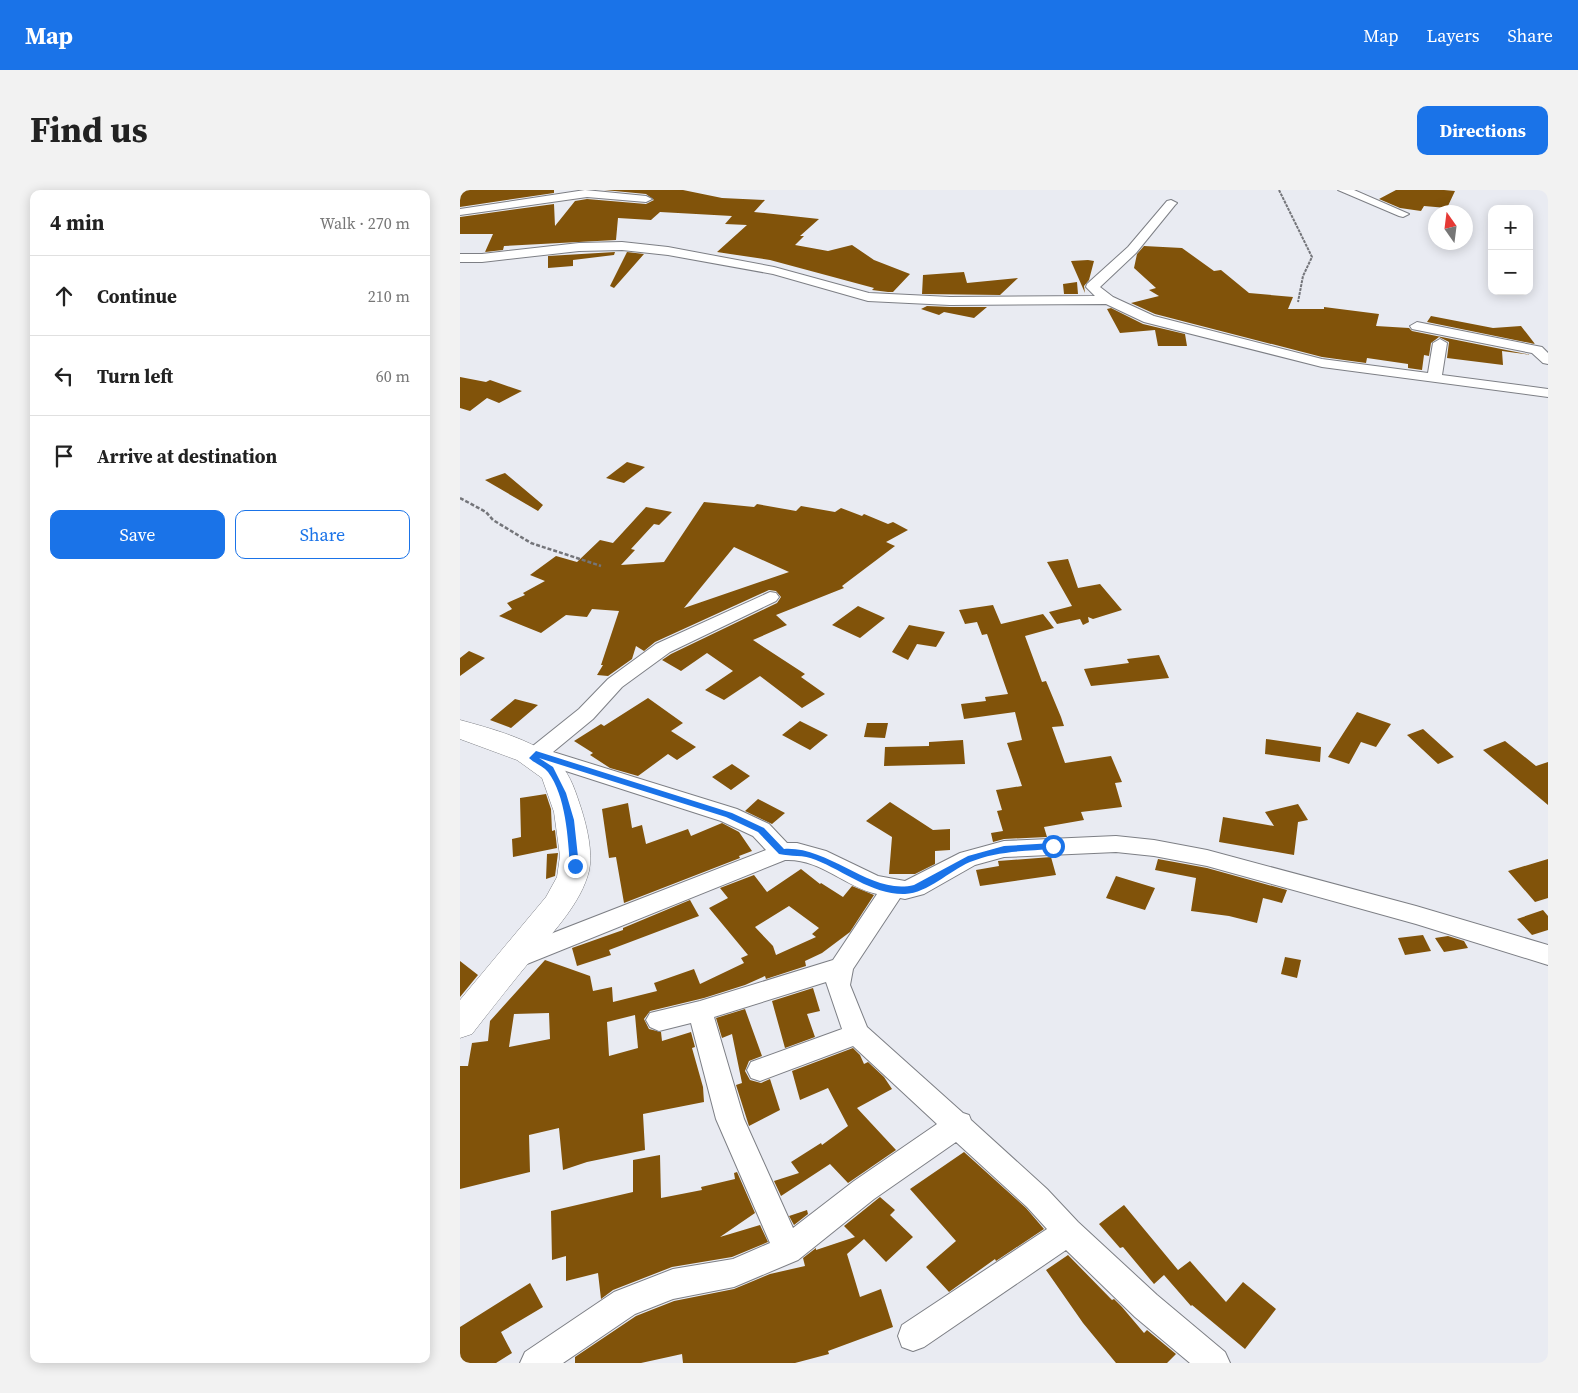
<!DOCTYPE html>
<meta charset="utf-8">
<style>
:root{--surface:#fff;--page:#f2f2f2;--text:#222;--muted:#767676;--line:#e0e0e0;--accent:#1a73e8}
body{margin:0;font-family:"Source Serif 4",serif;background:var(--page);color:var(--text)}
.controls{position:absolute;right:15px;top:15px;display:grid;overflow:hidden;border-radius:10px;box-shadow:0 2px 12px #0003}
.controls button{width:45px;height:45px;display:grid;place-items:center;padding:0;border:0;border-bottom:1px solid var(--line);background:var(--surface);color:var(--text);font:25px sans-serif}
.compass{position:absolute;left:968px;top:15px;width:45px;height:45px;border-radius:50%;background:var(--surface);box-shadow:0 2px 12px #0003;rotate:346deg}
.stop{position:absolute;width:15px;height:15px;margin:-11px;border:4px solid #1a73e8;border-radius:50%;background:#fff}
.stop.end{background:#1a73e8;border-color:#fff;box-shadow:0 1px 5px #0008}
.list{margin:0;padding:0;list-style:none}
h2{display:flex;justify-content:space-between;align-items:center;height:65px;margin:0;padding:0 20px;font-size:21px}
h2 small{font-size:16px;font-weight:400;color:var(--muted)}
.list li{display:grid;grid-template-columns:32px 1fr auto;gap:15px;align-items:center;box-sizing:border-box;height:80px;padding:0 20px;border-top:1px solid var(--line)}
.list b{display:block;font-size:19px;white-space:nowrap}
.list em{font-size:16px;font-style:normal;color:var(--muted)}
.actions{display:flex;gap:10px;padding:15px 20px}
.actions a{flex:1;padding:11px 0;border:1px solid var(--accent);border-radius:10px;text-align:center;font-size:18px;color:var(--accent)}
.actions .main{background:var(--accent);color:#fff}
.icon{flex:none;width:28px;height:28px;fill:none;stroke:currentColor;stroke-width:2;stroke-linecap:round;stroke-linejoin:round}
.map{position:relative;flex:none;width:1088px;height:1173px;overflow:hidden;border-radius:10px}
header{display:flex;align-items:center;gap:30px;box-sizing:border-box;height:70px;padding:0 25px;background:var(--accent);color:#fff}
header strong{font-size:24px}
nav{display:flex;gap:28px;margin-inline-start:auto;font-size:18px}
.intro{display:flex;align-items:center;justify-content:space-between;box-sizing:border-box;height:120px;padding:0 30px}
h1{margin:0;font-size:35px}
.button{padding:12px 22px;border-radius:10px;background:var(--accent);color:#fff;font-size:18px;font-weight:700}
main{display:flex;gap:30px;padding:0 30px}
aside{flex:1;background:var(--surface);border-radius:10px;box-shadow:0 2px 12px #0003}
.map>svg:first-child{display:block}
</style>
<header>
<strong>Map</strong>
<nav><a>Map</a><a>Layers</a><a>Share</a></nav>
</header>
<div class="intro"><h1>Find us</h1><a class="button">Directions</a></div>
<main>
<aside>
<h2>4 min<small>Walk · 270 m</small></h2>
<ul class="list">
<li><svg class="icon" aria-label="ahead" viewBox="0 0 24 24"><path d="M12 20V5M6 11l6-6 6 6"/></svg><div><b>Continue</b></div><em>210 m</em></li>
<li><svg class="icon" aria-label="left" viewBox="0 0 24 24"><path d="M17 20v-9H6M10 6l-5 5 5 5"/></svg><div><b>Turn left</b></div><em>60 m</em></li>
<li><svg class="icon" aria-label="arrive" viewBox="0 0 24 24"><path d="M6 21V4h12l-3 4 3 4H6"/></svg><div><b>Arrive at destination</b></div></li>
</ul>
<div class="actions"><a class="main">Save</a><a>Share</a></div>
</aside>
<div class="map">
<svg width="1088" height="1173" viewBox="0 0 1088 1173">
<rect width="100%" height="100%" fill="#e9ebf2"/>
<path fill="#81530a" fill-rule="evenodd" d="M0 0H94V3L0 17Z
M144 0H223L262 8 305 10 294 22 359 29 340 46H344L335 55 368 61 392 55 414 70 450 84 433 102H428L412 100 414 98 310 70 257 62 287 35 265 34 272 26 200 22 191 30 158 28 156 50 44 56 43 60 25 62 33 44H0V27L94 14 95 36 115 11 127 9 186 14 194 10 186 4Z
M936 0H984L995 1 987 18 964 16 961 21 940 18 919 9Z
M684 56 722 58 754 81 761 80 789 103 833 107 828 119H864V117L919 124 916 136 949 138 952 141 1071 165 1042 161 1043 175 987 168 989 152 979 147 971 153 969 166 964 165 962 180 948 178V174L907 168 906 173 862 167 695 124 671 113 699 106 689 100 696 98 674 78 677 64Z
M155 62 154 65 113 70V76L88 78V66Z
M167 62 184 64 154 98 150 96Z
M628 70 634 71 629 90 624 96 625 103 611 71Z
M504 82 507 93 558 88 540 105 462 104 463 85Z
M617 92 618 104H604L603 94Z
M467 116 490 117H527L514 128 484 122 479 125 461 119Z
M651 118 683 134 725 144 727 156H698L695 140 660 143 647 119Z
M971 126 1033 138 1061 136 1075 154 967 132Z
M0 187 26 192 30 190 62 201 39 213 27 208 10 221 0 218Z
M167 272 185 277 164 293 146 288Z
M45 283 83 315 78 321 25 290Z
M244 312 294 317 297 314 336 321 341 316 375 322 381 318 402 326 404 324 428 334 433 332 448 340 426 352 435 356 382 396 384 398 316 425 327 435 293 450 345 484 341 487 365 504 342 518 300 486 264 510 245 500 273 481 247 463 221 481 202 470 211 464 317 413 321 407 316 401 309 400 195 452 184 461 176 456 172 469 148 486 137 485 143 475H141L159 421 132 419 127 427 106 425 81 443 39 426 52 419 47 413 65 405 63 403 85 391 70 385 96 366 117 372 140 350 153 353 186 317 212 322 199 335 194 334 171 359 175 360 161 375 204 372ZM274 357 329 382 224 418Z
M608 369 618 398 640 394 662 420 633 429 628 427 629 432 623 435 620 429 597 434 589 422 612 416 587 372Z
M533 415 541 434 583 424 594 438 565 446 582 492 586 491 601 527 604 536 592 537 605 573 651 566 662 592 655 593 662 617 621 622 624 630 584 637 587 647 544 649 533 652 531 643 543 641 537 621 542 620 536 600 562 596 547 553 562 550 555 522 504 529 501 514 526 511 525 507 548 504 527 444 522 445 517 432 505 434 499 420Z
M398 416 425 428 400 448 372 435Z
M449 435 485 442 476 457 457 454 448 470 432 462Z
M9 461 25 468 0 486V468Z
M699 465 709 488 631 496 624 479 669 473 667 469Z
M188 508 223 533 211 541 236 557 217 570 208 564 178 586 150 578 130 565 133 563 114 551 141 534 144 536Z
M55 509 78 515 51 538 30 530Z
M897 522 931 534 916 557 901 552 889 574 868 567Z
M340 531 368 545 350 560 322 545Z
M407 533H428L425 548 404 547Z
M963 539 994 567 978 574 947 545Z
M806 549 861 557 860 572 805 564Z
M503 550 505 574 424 576 425 557 469 556V552Z
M1045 551 1076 576 1088 572V615L1023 560Z
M272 574 290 586 271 600 252 587Z
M86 604 91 619 92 641 95 640 97 658 53 667 52 649 61 647 60 608Z
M298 609 325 623 312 634 285 621Z
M430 612 473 640 490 639V660L475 661V674L455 684H429L432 647 406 631Z
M168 613 172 638 182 635 186 654 228 639 231 646 262 633 279 642 292 661 279 666 280 668 164 713 156 667 149 668 142 619Z
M838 614 848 630 838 632 834 665 759 652 763 627 814 636 805 622Z
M98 663 95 686 86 689 87 664Z
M591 667 596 685 520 696 516 680 539 676 538 671Z
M698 669 747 678 827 700 822 713 803 708 797 733 769 726 731 721 736 688 695 680Z
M1088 669V708L1075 712 1048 681Z
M341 679 360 694 361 693 383 707 392 696 414 705 390 742 362 763 345 771 346 776 306 789 305 786 285 795 244 808 190 821 184 829 189 839 201 842 202 851 231 842 235 857 232 858 243 897 244 912 183 924 185 960 127 972 103 980 99 938 69 945 70 982 0 999V876H8L12 853 28 851 30 831 85 770 130 786 133 801 152 797 153 812 197 801 194 793 234 779 240 794 284 773 281 768 288 765 249 718 268 708 260 698 294 685 307 702ZM329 716 359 738 352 744 356 747 316 765 313 756 295 737ZM89 823 90 849 49 857 54 824ZM175 825 178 858 149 866 147 832Z
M656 686 695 698 685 720 646 708Z
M230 710 239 726 149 760 151 765 117 776 112 758 163 740V738Z
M1083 720 1088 726V740L1072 745 1057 729Z
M963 745 971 761 945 765 938 748Z
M988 746 1004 751 1008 758 984 762 975 748Z
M825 767 841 770 837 788 821 784Z
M0 771 18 785 0 807Z
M353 798 360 821 347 824 355 847 325 858 312 811Z
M285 819 302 866 289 871 285 881 290 890 301 893 310 889 320 920 289 936 276 895 282 893 272 844 262 848 256 828Z
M393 858 400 865 404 874 408 872 424 887 432 899 397 918 436 960 388 993 370 974 321 1006 314 991 339 983 331 972 361 953 362 955 388 936 368 898 340 910 332 881Z
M504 962 566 1018 584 1039 536 1071 535 1069 489 1102 466 1077 496 1051 450 999Z
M200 965 201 1008 242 1000 241 997 275 989 274 983 277 982 295 1023 260 1047 300 1035 308 1052 272 1067 212 1077 153 1100 141 1109 138 1083 106 1091V1066L92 1070 91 1021 173 1002V970Z
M420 1007 435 1020 430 1025 453 1047 426 1072 404 1049 387 1064 400 1107 421 1099 433 1137 368 1161 369 1164 335 1173H223L222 1164 181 1173H115V1167L176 1126 214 1111 274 1099 310 1084 345 1076 343 1068 356 1058V1060L395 1047 384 1036Z
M664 1015 718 1080 730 1071 766 1112 783 1092 816 1119 785 1159 732 1115 731 1116 704 1085 694 1094 663 1057 660 1058 639 1034Z
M347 1020 348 1024 334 1035 329 1026Z
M608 1065 652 1110 654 1109 662 1117 684 1143 687 1140 716 1164 707 1173H656L623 1133 586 1080Z
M70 1093 83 1117 41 1142 52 1163 36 1173H0V1137Z"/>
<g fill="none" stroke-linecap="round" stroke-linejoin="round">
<g stroke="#7d7f85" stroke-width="2">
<path id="minor" d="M125 0 186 6 192 9 186 12 127 7 0 25V19Z
M878 0H894L949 24 943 27 939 26Z
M711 10 717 13 715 15 676 63 640 97 653 107 694 126 862 169 968 183 973 153 980 149 987 153 982 185 1088 199V207L862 177 684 132 646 114 490 115 408 111 313 84 208 65 162 60 119 61 22 72H0V64H22L119 53 162 52 208 57 314 77 409 103 490 107 635 106 626 97 627 94 668 57 707 11Z
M957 132 1082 157 1088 163V174L1083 173 1072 163 952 139 950 136Z
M310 402 316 403 319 407 316 411 210 462 162 497 133 529 93 562 277 619 309 634 327 653H337L366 661 418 686 445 691 500 663 544 651 656 646 694 650 747 660 956 716 1088 755V775L956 734 747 676 694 666 656 662 544 667 515 675 464 704 445 709 440 708 393 779 390 795 407 837 503 923 509 925 511 930 587 999 618 1032 697 1105 765 1162 770 1173H730L675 1127 606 1060 464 1157 453 1161 442 1157 438 1146 442 1135 587 1039 567 1017 496 952 414 1009 338 1070 274 1097 213 1109 175 1124 103 1173H60L65 1162 154 1102 213 1079 273 1069 310 1053 256 929 231 833 199 841 190 837 186 830 190 823 240 811 373 770 417 704C385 697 360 668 325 670L62 776 53 779 44 776 41 769 44 762 306 660 293 646 261 631 81 573 73 575 66 573 63 568 69 559 119 519 148 489 196 454ZM366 792 382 839 291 872 287 880 291 888 300 891 393 856 477 934 394 991 333 1038 284 929 254 827Z"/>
</g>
<g stroke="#7d7f85" stroke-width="1">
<path id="major" d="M0 530C29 538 79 551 100 574 111 586 116 603 121 618 127 637 133 662 129 681 121 713 95 739 76 764 54 790 33 817 12 844L0 848V810L86 707 97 687 100 666 94 622 82 588 57 570 0 549Z"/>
</g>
<path stroke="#74757a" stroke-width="2" stroke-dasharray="3 1" stroke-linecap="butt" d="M819 0 852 67 843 86 838 112"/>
<path stroke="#74757a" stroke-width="2.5" stroke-dasharray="4 2" stroke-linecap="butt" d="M0 308 26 322 33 330 71 353 141 376"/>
<use href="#minor" fill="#fff" fill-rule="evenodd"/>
<use href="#major" fill="#fff" fill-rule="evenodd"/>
</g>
<path fill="#1a73e8" d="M76 561 272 623 304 638 324 659C370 656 411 706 454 695L508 666 544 656 593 653 597 656 593 659C565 661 536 661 510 672 489 681 468 703 445 704 413 705 384 681 356 670 343 664 331 667 319 664L298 642 266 627 79 568 93 577 106 603 114 630 119 676 115 680 110 676C108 648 106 606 88 582 83 576 74 573 69 568Z"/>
</svg>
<div class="controls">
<button>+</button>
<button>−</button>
</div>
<svg class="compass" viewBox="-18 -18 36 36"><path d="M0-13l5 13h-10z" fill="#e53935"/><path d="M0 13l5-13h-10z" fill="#767676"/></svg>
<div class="stop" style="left:593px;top:656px"></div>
<div class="stop end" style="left:115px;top:676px"></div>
</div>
</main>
